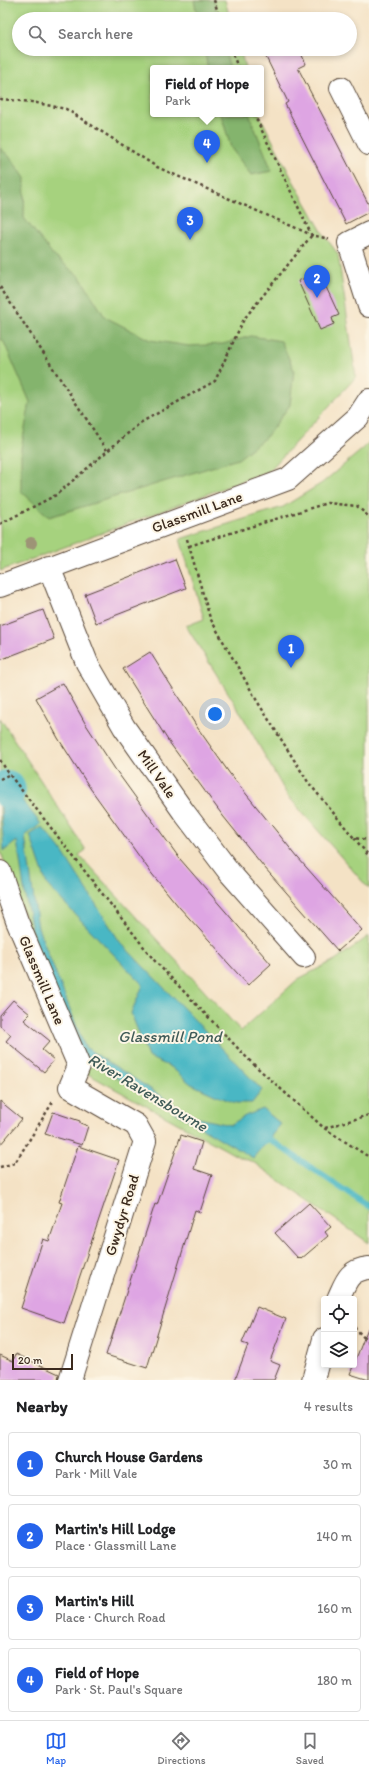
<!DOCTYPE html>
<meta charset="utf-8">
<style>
:root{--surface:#fff;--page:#f6f6f6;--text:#202124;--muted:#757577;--line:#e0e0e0;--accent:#2563eb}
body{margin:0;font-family:Itim,sans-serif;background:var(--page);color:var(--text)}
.controls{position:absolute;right:12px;bottom:12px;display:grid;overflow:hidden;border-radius:4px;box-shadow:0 2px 6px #0003}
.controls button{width:36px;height:36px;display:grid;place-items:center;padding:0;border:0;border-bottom:1px solid var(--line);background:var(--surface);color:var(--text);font:20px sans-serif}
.scale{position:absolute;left:12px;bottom:10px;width:61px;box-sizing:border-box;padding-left:4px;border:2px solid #3b2a1e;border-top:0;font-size:11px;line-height:14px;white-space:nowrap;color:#3b2a1e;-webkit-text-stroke:3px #fcf5e5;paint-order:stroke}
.you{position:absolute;left:215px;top:714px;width:14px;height:14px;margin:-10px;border:3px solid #fff;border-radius:50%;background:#1a73e8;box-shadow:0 0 0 6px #1a73e833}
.badge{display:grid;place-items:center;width:26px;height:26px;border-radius:50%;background:var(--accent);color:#fff;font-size:13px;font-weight:700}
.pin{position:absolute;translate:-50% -33px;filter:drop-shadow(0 1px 2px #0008)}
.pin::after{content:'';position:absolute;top:21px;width:14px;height:12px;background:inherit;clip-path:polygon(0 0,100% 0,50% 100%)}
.popup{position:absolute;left:150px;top:65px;width:114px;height:52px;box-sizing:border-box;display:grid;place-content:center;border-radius:4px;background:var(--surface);filter:drop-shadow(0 1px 3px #0005);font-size:13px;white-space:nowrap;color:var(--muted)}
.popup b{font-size:15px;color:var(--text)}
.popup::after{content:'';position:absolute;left:50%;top:100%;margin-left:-8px;border:8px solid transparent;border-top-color:var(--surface)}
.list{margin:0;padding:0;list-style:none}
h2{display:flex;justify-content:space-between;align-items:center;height:52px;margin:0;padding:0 16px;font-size:17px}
h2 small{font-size:13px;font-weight:400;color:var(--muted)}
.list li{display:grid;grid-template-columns:26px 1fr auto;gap:12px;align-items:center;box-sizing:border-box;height:64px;margin:0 8px 8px;padding:0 8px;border:1px solid var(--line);border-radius:4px}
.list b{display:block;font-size:15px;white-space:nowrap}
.list p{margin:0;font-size:13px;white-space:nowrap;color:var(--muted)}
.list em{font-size:13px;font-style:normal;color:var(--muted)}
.icon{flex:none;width:22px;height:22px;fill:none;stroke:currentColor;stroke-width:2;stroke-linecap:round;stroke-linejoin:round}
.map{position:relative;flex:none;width:369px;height:1380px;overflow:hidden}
.search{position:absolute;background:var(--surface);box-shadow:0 2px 6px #0003;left:12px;right:12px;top:12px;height:44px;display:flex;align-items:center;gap:10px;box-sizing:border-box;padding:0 14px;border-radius:22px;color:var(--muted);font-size:15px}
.sheet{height:340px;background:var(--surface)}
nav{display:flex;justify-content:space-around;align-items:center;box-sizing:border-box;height:56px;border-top:1px solid var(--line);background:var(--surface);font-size:11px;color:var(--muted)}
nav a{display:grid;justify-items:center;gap:2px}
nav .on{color:var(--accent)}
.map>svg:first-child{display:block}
</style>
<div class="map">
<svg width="369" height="1380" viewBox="0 0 369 1380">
<rect width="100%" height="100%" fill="#fcf5e5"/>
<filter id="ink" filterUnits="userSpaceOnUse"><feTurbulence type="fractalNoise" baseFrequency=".025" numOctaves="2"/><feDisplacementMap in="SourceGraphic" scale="8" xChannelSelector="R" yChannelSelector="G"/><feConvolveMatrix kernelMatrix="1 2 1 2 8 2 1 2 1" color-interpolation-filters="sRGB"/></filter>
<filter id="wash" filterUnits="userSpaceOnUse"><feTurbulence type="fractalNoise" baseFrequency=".012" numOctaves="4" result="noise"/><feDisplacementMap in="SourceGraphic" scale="16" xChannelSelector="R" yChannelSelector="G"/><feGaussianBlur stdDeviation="0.9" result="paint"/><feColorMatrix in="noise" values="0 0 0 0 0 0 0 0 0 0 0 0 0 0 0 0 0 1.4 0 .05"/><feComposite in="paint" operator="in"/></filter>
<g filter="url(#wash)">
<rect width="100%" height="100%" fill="#f4e2c5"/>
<path fill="#a6d27e" stroke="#707e4e" d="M0 0H225L230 19H19V49H240L245 68H153V114H259L291 177 324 235 338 254 356 377 269 471 0 571Z
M369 442V889L287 795 239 710 186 626 204 619 180 539 283 507 322 483 364 448Z
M0 718 86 850 79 855 241 1031 298 979 335 960 369 936V1243L253 1162 239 1157 86 1073 35 945 0 850Z"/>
<path fill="#84b46d" stroke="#606f46" d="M194 0H214L218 19H198Z
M204 49H224L230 68H208Z
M221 114H249L272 171 251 175 231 148Z
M0 148 9 156 25 178 24 218 54 256 80 277 105 317 150 340 189 346 223 344 251 336 281 341 294 370 290 405 267 436 238 459 49 517 21 491V449L30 402 3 340 0 339Z"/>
<path fill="#49b7c4" stroke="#427071" d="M13 789 41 824 25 836 38 928 85 1047 194 1117 230 1125 245 1116 263 1109 281 1124 253 1158 77 1054 35 945 25 895 17 841 4 851 0 794Z
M42 827 60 848 120 942 262 1090 252 1103H236L217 1096 191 1084 171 1067 148 1057 131 1013 143 985 47 885 30 835Z"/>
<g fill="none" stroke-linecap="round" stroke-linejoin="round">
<path stroke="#49b7c4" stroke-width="6" d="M262 1143 269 1139 369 1207"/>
<path stroke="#49b7c4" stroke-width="36" d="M7 788 8 790"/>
</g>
<g id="blocks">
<path fill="#dea5e3" d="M262 49H299L306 64 298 68 369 205V212L346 224 285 104 288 102Z
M319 272 339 315 332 318 334 324 320 330 298 281Z
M175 559 186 588 96 623 85 594Z
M43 610 54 639 0 660V626Z
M150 652 197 727 230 774 298 858 362 930 338 951 264 867 223 816 169 742 150 712 123 669Z
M63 683 85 723 115 769 180 859 271 964 248 985 219 953 220 952 179 907 152 874 90 788 58 738 36 698Z
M13 1000 30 1014 24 1020 50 1041 42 1050 54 1060 44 1072 6 1041 11 1035 0 1026V1015Z
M0 1101 22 1119 0 1145Z
M53 1112 80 1121V1123L88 1126 82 1145 45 1134Z
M181 1135 202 1142 194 1169 212 1175 200 1212 195 1210 147 1368 106 1355 155 1204 157 1205Z
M78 1146 119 1160 64 1323 21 1308 43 1239 49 1241 62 1203 59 1202Z
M309 1203 331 1227 325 1232 328 1236 301 1259 299 1257 298 1258 275 1233Z
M257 1307 286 1319 270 1361 280 1365 274 1380H235L248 1345 242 1343Z
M368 1328 369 1329V1380L350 1374Z
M16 1354 59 1374 58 1380H0V1355L13 1361Z"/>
</g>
</g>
<g filter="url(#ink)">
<use href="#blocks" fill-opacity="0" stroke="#574637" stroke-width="1"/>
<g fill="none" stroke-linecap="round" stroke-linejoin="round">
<g stroke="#574637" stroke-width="24">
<path id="minor" d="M341 88 369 144
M369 233 349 243 369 306
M49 567 87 663 124 727 183 811 230 873 304 957
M0 586 288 479 358 417 369 400
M0 872 17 921 79 1066 70 1087 136 1125 145 1141 70 1380
M338 1299C346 1282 348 1270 369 1268
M313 1380 324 1339"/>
</g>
<path stroke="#574637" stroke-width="2.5" stroke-dasharray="3 3" stroke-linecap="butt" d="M214 0 220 19
M231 49 238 68
M0 99 32 102 66 109 157 167 312 235 329 239
M254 114 311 234
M0 287 108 452
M0 524 56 495 140 423 215 381 244 319 312 235
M187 539 210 618 257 701 308 782 354 838 369 840
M189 546 327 503 357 506 369 517
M0 760 9 774 154 960 250 1061 324 1128 369 1157
M0 779 8 775
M354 838 369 856
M325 1128 369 1115
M0 1167 15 1163 54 1100
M354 1327 369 1343"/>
<use href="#minor" stroke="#fff" stroke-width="22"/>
</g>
<circle fill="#9d9476" cx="31" cy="543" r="6"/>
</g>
<g text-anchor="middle" stroke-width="4" stroke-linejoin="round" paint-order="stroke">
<g font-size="15" fill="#3b2a1e" stroke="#fcf5e5">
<text transform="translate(197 512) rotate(-20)" y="5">Glassmill Lane</text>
<text transform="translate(157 774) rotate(55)" y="5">Mill Vale</text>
<text transform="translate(42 980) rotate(67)" y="5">Glassmill Lane</text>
<text transform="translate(122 1215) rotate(-73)" y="5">Gwydyr Road</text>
</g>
<g font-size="16" font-style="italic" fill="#405b58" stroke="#fcf5e5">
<text x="170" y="1042">Glassmill Pond</text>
<text transform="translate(148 1092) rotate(31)" y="6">River Ravensbourne</text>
</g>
</g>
</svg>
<div class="controls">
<button><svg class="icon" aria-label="locate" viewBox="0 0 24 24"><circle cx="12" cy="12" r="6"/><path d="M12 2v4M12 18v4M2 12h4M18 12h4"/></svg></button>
<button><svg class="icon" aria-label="layers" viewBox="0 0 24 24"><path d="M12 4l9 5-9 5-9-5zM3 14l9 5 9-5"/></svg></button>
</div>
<div class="scale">20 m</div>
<div class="you"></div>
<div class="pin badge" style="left:291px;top:668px">1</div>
<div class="pin badge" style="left:317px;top:298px">2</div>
<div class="pin badge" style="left:190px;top:240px">3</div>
<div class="pin badge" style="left:207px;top:163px">4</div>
<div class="popup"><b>Field of Hope</b>Park</div>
<div class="search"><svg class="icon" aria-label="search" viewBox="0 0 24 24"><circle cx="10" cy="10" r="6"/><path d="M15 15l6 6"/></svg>Search here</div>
</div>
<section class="sheet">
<h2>Nearby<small>4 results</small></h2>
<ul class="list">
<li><span class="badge">1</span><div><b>Church House Gardens</b><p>Park · Mill Vale</p></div><em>30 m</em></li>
<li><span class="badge">2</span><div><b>Martin's Hill Lodge</b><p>Place · Glassmill Lane</p></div><em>140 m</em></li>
<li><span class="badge">3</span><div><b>Martin's Hill</b><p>Place · Church Road</p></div><em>160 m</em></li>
<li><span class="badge">4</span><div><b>Field of Hope</b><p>Park · St. Paul's Square</p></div><em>180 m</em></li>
</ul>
</section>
<nav>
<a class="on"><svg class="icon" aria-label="map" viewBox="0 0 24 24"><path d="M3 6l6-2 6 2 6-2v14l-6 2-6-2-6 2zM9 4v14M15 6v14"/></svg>Map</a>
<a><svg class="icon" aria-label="directions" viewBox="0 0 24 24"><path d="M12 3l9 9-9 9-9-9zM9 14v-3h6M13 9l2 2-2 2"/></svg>Directions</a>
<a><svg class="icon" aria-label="saved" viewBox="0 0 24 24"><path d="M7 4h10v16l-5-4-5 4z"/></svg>Saved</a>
</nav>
